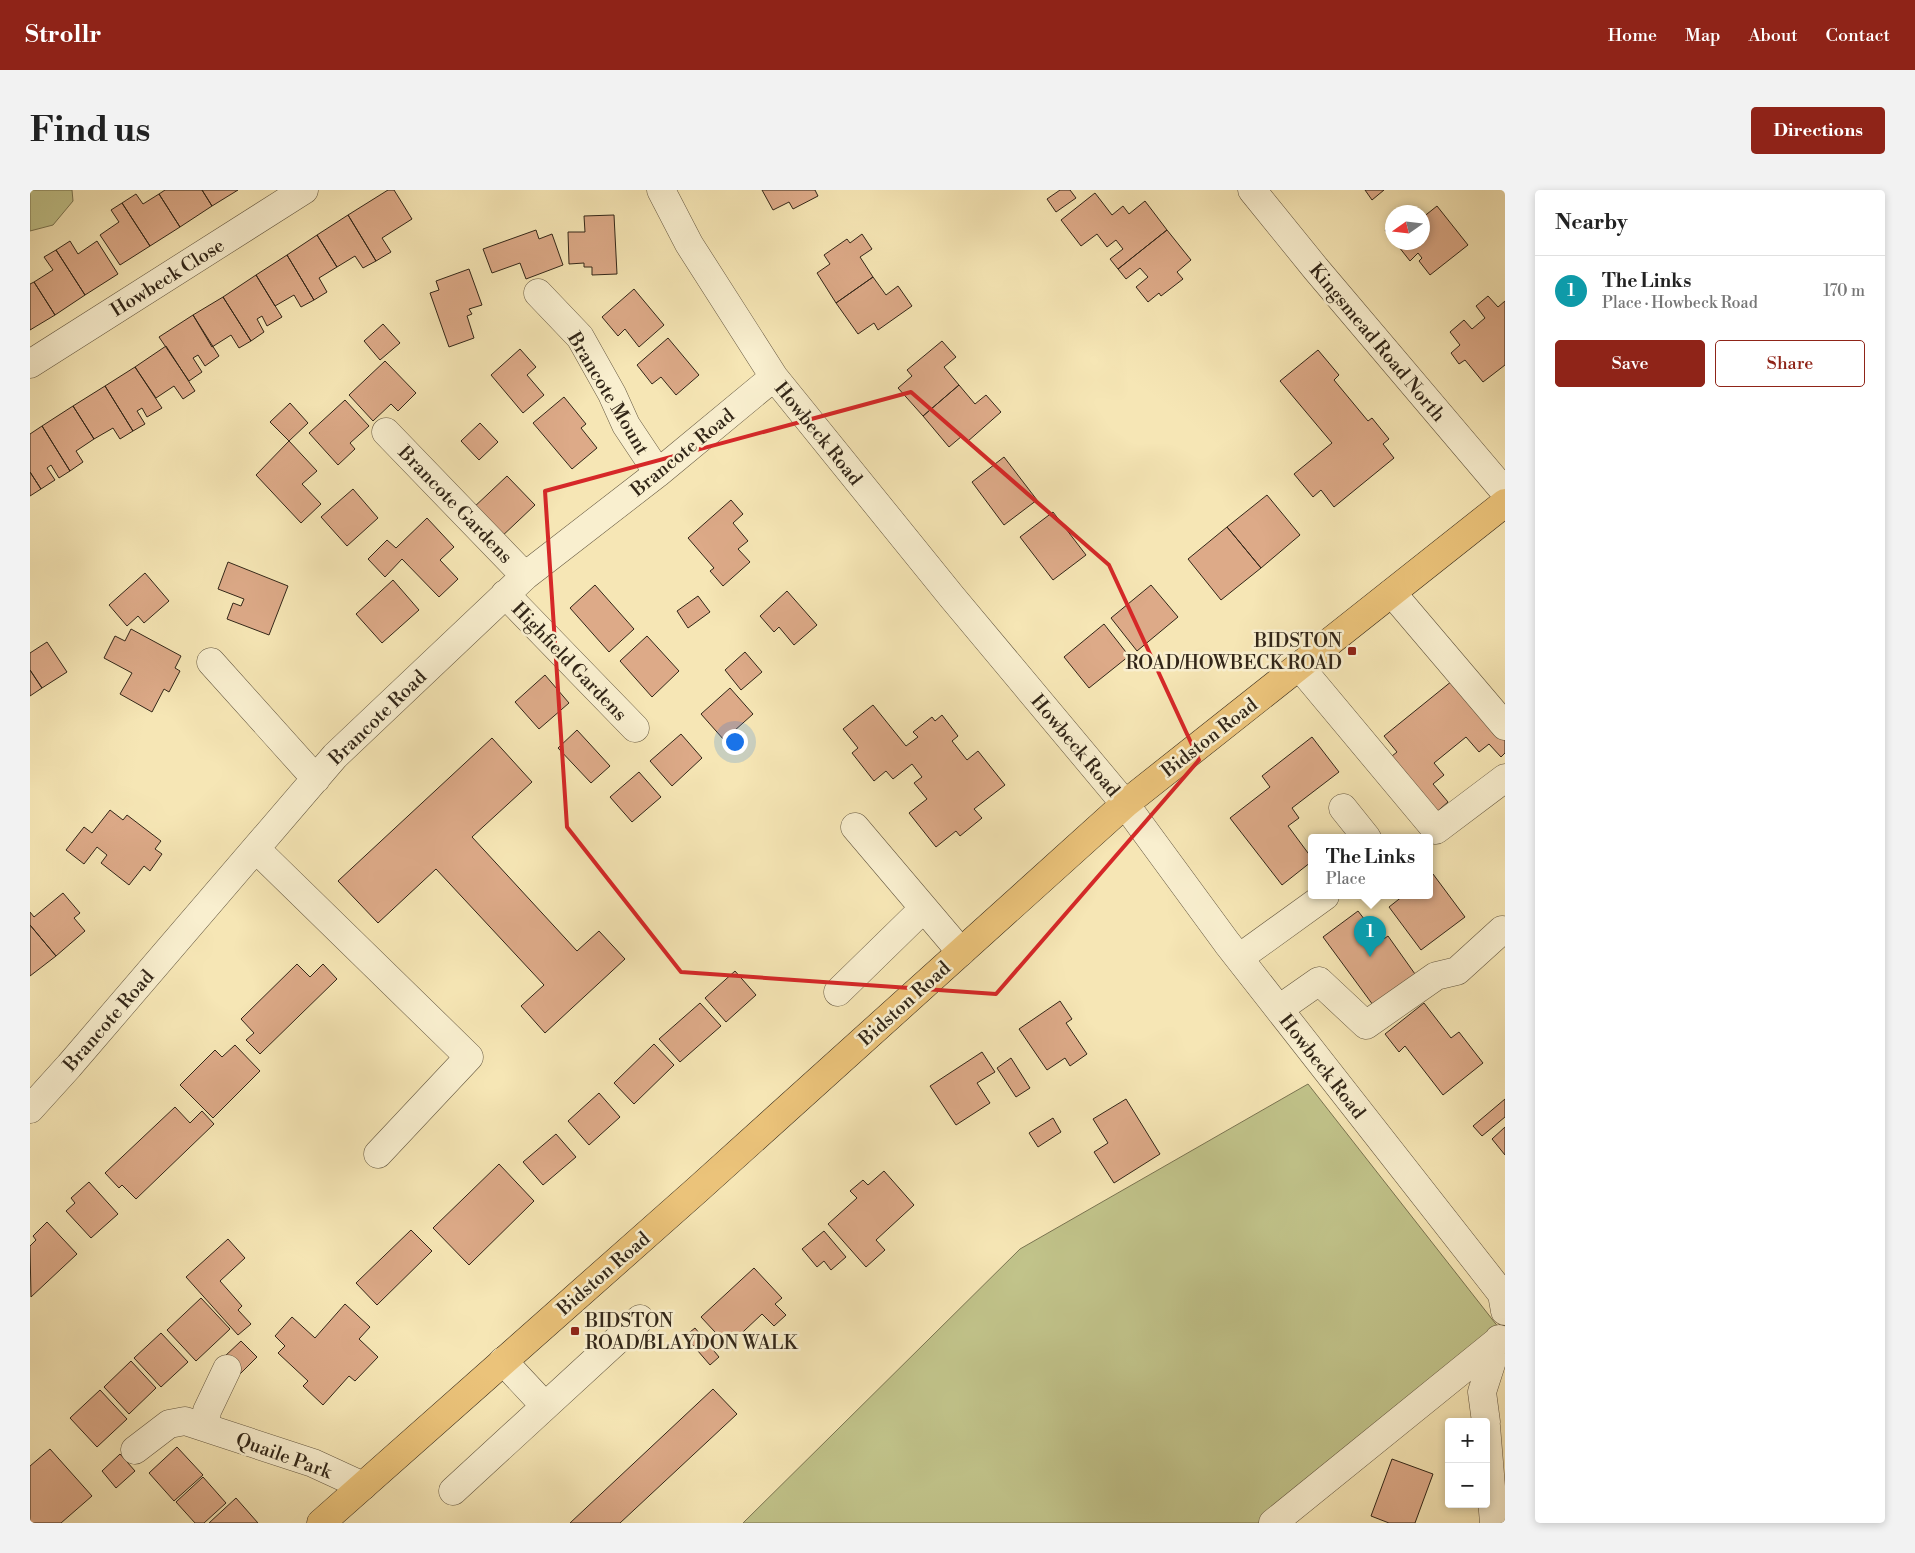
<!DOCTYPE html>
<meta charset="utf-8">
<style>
:root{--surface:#fff;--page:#f2f2f2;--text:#222;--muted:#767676;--line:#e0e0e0;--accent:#8f2418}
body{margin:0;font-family:"Libre Bodoni",serif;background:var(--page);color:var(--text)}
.controls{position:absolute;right:15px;bottom:15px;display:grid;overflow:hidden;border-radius:5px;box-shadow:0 2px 8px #0003}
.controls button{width:45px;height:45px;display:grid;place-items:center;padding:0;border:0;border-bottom:1px solid var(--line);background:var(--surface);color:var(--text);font:25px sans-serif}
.compass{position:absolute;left:1355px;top:15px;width:45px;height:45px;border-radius:50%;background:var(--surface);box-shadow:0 2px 8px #0003;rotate:256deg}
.you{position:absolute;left:704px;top:551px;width:18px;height:18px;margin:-12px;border:4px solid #fff;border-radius:50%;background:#1a73e8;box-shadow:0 0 0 8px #1a73e833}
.badge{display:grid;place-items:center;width:32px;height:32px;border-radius:50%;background:var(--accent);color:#fff;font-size:16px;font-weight:700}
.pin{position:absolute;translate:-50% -41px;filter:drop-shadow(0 1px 2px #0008)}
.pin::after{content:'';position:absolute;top:26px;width:18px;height:15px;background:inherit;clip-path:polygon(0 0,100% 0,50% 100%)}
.popup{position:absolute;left:1278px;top:644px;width:125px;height:65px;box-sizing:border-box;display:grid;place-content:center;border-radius:5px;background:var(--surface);filter:drop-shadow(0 1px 4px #0005);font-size:16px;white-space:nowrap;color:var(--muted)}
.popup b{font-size:19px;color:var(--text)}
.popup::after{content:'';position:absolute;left:50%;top:100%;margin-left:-10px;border:10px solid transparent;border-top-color:var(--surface)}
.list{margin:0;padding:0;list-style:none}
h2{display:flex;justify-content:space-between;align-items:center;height:65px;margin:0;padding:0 20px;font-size:21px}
h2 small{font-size:16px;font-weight:400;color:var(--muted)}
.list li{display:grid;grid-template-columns:32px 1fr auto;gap:15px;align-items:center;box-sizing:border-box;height:70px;padding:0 20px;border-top:1px solid var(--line)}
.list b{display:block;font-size:19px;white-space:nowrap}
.list p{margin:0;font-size:16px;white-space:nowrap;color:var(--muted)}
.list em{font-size:16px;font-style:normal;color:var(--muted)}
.actions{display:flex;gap:10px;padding:15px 20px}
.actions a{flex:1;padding:11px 0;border:1px solid var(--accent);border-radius:5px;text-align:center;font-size:18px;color:var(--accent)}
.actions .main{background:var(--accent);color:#fff}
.map{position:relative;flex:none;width:1475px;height:1333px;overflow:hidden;border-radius:5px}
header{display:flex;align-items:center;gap:30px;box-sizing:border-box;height:70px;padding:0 25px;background:var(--accent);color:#fff}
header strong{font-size:24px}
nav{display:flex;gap:28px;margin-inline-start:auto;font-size:18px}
.intro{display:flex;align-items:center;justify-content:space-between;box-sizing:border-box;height:120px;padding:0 30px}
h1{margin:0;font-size:35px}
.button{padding:12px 22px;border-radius:5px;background:var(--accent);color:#fff;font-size:18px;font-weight:700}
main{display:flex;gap:30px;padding:0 30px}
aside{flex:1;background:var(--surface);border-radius:5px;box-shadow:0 2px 8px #0003}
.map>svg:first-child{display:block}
</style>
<header>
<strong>Strollr</strong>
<nav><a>Home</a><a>Map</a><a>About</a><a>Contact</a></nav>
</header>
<div class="intro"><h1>Find us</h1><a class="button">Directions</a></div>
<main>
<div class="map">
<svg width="1475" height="1333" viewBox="0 0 1475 1333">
<rect width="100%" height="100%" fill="#f6e6b5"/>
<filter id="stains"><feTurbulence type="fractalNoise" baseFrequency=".004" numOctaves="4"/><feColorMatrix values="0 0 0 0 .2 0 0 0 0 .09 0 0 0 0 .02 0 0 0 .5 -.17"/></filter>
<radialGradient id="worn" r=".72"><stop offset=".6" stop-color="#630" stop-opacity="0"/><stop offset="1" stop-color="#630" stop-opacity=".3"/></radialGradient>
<path fill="#c1c38a" stroke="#7a7451" d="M0 0H42L43 11 23 35 0 41Z
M1278 894 1469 1138 1232 1333H713L990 1059Z"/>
<path fill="#da8" stroke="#322618" d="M135 0H172L182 16 150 37 129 4Z
M172 0H208L182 16Z
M358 0H364L382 29 352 48 361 62 346 71 318 25Z
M732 0H785L788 6 763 19 759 12 743 20Z
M1030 0H1040L1046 8 1026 22 1017 9Z
M1335 0H1354L1342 10Z
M1065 3 1082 25 1093 16 1099 24 1115 11 1137 40 1088 79 1080 69 1093 59 1086 50 1077 57 1067 44 1051 56 1031 30Z
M106 4 113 14 129 4 150 37 120 56 92 13Z
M92 13 120 56 90 75 70 45 89 32 81 20Z
M1407 16 1438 55 1400 85 1389 71 1392 68 1388 63 1380 71 1365 52H1392V28Z
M318 25 346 71 333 78 325 66 307 77 287 45Z
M584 25 587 84 562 85V77H554V73L539 74 538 42H555L554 26Z
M1362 33V49L1355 40Z
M506 40 509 49 522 44 533 75 496 89 490 73 462 83 453 59Z
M1137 40 1161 70 1147 82 1153 89 1131 106 1129 103 1118 112 1106 97 1118 87 1110 78 1096 89 1088 79Z
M832 44 842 59 830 67 843 87 806 113 787 83 800 74 794 65 817 49 820 53Z
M287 45 307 77 289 88 297 102 284 110 257 65Z
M40 51 48 64 67 51 88 84 55 105 26 60Z
M26 60 55 105 25 125 4 92 23 80 14 67Z
M257 65 284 110 271 117 264 105 245 116 226 85Z
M439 79 452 115 439 119 442 124 437 126 444 148 419 157 400 103 409 100 406 91Z
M226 85 252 127 237 136 232 126 227 129 234 142 221 151 193 107Z
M843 87 856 105 868 96 882 116 848 140 844 133 828 144 806 113Z
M4 92 25 125 0 140V94Z
M604 99 634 135 609 157 595 139 588 146 572 127Z
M1458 106 1468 117 1475 111V175L1453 192 1435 170 1429 174 1421 163 1430 155 1420 142 1434 130 1442 139 1455 128 1446 116Z
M193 107 221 151 209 158 201 145 182 157 163 125Z
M163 125 189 166 175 176 168 165 163 168 172 182 159 191 129 147Z
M353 134 370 153 350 170 334 151Z
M638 148 669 185 646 205 631 187 622 194 607 175Z
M912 151 926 167 914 177 929 195 893 226 868 198 882 186 877 180Z
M136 156 165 201 153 209 144 196 126 208 105 177Z
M490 159 506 177 497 185 514 205 493 223 461 185Z
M1288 160 1309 185 1304 190 1338 231 1342 228 1359 249 1353 254 1364 268 1304 317 1291 300 1283 307 1264 284 1302 253 1250 191Z
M355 171 386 203 368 221 361 214 343 231 319 205Z
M105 177 132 218 117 227 112 218 107 221 115 234 103 241 75 196Z
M929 195 945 214 956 205 971 222 937 252 932 246 919 257 893 226Z
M75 196 103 241 90 249 83 238 64 249 43 216Z
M534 207 556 234 551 238 567 258 542 279 503 233Z
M315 210 339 236 320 253 325 259 308 275 279 243Z
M260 213 278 233 259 251 240 232Z
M43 216 64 249 46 261 53 272 40 281 12 236Z
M450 233 468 252 449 270 431 251Z
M12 236 40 281 29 288 21 275 17 278 25 290 11 299 0 282V244Z
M259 251 287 281 272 294 291 314 271 333 226 285Z
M974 267 1007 310 974 335 942 292Z
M0 282 11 299 0 306Z
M477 286 505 315 469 349 442 319Z
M323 299 348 328 317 356 291 327Z
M1237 305 1270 345 1231 378 1197 337Z
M701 310 713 324 703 333 718 351 708 359 720 372 693 396 680 381 684 378 658 348Z
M1023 322 1056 365 1023 390 990 347Z
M397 328 424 357 410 370 428 389 409 407 372 369 355 387 338 369 357 350 366 358Z
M1197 337 1231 378 1191 410 1158 369Z
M198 372 258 396 239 445 197 429 203 413 211 416 214 409 188 399Z
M115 383 139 411 114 433 108 426 97 436 79 415Z
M363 390 389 420 352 453 326 424Z
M565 395 604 439 579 462 540 418Z
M1121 395 1148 427 1107 461 1081 428Z
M757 401 787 435 764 455 749 437 744 442 730 426Z
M668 406 680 422 658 438 647 421Z
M1074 434 1099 466 1059 498 1034 467Z
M101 439 151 466 145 478 150 481 139 502 134 499 122 522 90 504 102 483 74 468 85 446 95 451Z
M617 446 649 481 622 507 590 471Z
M17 452 37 482 12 498 0 480V463Z
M715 462 732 482 711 500 695 480Z
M0 480 12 498 0 506Z
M515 485 539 513 509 539 485 512Z
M1422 491 1475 543V563L1471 567 1459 554 1449 562 1436 547 1404 573 1414 585 1403 594 1418 612 1403 625 1357 570 1367 562 1354 546Z
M700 498 723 524 694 550 671 524Z
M843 515 876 556 888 547 883 542 902 527 905 531 912 525 928 546 922 551 937 570 948 561 975 595 944 619 952 628 930 646 926 641 906 657 879 623 897 609 884 593 892 587 882 574 863 589 856 581 844 591 822 563 828 558 813 539Z
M547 540 580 576 561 593 528 558Z
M651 544 672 568 642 596 620 571Z
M1282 547 1309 582 1262 618 1269 628 1258 636 1281 667V672L1252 695 1200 628 1240 597 1232 586Z
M462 548 502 592 442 647 547 761 569 741 595 769 515 843 491 816 514 795 406 679 348 733 308 691Z
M609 582 631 607 602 632 580 607Z
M80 620 93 630 97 625 131 651 125 659 132 664 120 681 114 676 99 695 71 673 77 665 67 657 54 674 36 660 54 637 62 643Z
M1403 684 1435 727 1391 760 1359 717 1373 706H1399V687Z
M33 703 50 723 44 728 55 741 26 766 0 735V722L4 727Z
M1328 721 1351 751 1358 746 1385 784 1343 815 1293 747Z
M0 735 26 766 0 786Z
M267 774 280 787 293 774 307 789 230 864 216 850 224 843 211 829Z
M705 781 726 805 696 832 675 808Z
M1030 811 1042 829 1036 833 1057 864 1040 876 1035 868 1017 880 989 839Z
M670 813 691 836 650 872 629 849Z
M1394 813 1421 848 1429 842 1453 873 1413 905 1375 856 1369 862 1355 844Z
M624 854 644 875 604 914 584 893Z
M205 855 230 881 183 928 150 895 185 860 192 867Z
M952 862 965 882 947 893 960 913 926 935 900 896Z
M981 868 1000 898 986 907 967 878Z
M569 903 590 927 559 955 538 931Z
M1096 909 1130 964 1084 993 1064 962 1078 953 1063 929Z
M1475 909V927L1452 946 1443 936Z
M145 917 160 933 172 921 184 934 106 1009 92 995 89 998 75 983Z
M1023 928 1031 942 1008 957 999 943Z
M1475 937V965L1462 949Z
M526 944 546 967 513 995 493 972Z
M469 974 504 1011 439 1075 403 1038Z
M854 981 884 1015 846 1050 855 1060 836 1077 798 1034 827 1008 820 1001 833 990 838 995Z
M59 992 88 1024 61 1048 36 1021 45 1013 41 1008Z
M17 1032 47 1064 1 1107 0 1056 6 1050 3 1046Z
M381 1040 402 1061 347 1115 326 1093Z
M794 1041 816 1067 801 1080 794 1071 787 1077 772 1059Z
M198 1049 215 1068 190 1091 212 1116 208 1120 221 1134 208 1145 156 1087Z
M724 1078 752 1108 745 1114 756 1125 744 1136 732 1124 698 1156 671 1127Z
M171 1108 200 1139 166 1171 137 1140Z
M315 1114 340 1137 329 1149 348 1167 325 1191 319 1186 293 1215 273 1196 278 1191 248 1163 255 1156 245 1146 262 1127 285 1148Z
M665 1138 689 1167 680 1175 655 1146Z
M131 1143 158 1172 131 1197 104 1168Z
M211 1151 227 1167 210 1184 194 1167Z
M101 1171 126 1198 99 1224 74 1197Z
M683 1199 707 1224 590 1333H540Z
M70 1200 97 1229 67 1257 40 1228Z
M147 1257 173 1285 144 1311 119 1283Z
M20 1259 62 1306 31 1333H0V1276Z
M90 1264 105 1281 86 1298 72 1281Z
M1362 1269 1403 1284 1385 1333H1359L1341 1326Z
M173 1287 196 1313 174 1333H165L146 1312Z
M206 1308 228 1333H179Z"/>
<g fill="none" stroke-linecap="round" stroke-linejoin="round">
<g stroke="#63563f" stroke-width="29">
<path id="minor" d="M631 0 659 54 744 187 922 407 1095 614 1197 753 1472 1104 1475 1121
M1222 0 1286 79 1475 302
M508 103 550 147 582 204 596 235 628 283
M0 174 274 0
M356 242 495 386
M1362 403 1475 536
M475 404 605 538
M181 472 286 589
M1269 476 1406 640 1475 588
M1313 618 1337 648
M825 637 931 762
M226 659 439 867 348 964
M1209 768 1295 706
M808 802 893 719
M1249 819 1289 791 1336 835 1406 786 1427 781 1472 740
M0 919 39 876 305 566 495 386 628 283 744 187
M473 1171 515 1216
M1456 1232 1452 1202 1469 1149
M1456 1236 1464 1333
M175 1237 177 1221 197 1179
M105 1260 139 1234 155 1231 283 1273 333 1296
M423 1301 610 1129
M1243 1333 1469 1150"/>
</g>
<g stroke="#322618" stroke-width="29">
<path id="major" d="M291 1333 667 1000 1095 614 1475 313"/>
</g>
<use href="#minor" stroke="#f9efcf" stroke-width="28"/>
<use href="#major" stroke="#ebc37a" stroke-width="28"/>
</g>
<path fill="none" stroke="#d62828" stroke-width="4" stroke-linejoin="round" d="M881 202 1079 375 1169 570 966 804 651 782 537 637 515 301Z"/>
<g fill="#8f2418" stroke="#f9efcf" stroke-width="2">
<rect x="1317" y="456" width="10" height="10" rx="2.5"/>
<rect x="540" y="1136" width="10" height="10" rx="2.5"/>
</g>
<g text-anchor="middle" stroke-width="5" stroke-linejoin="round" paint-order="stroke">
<g font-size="19" fill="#322618" stroke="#f9efcf">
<text transform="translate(137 87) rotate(-32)" y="7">Howbeck Close</text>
<text transform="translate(1348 152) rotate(50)" y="7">Kingsmead Road North</text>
<text transform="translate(579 203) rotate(59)" y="7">Brancote Mount</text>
<text transform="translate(789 243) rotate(51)" y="7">Howbeck Road</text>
<text transform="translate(652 262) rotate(-39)" y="7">Brancote Road</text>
<text transform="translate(426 314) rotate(46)" y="7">Brancote Gardens</text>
<text transform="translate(540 471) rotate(46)" y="7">Highfield Gardens</text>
<text transform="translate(347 527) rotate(-44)" y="7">Brancote Road</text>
<text transform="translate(1179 547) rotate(-38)" y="7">Bidston Road</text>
<text transform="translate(1046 555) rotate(50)" y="7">Howbeck Road</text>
<text transform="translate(874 813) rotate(-42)" y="7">Bidston Road</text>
<text transform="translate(78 830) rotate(-49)" y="7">Brancote Road</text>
<text transform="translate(1293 876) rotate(52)" y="7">Howbeck Road</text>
<text transform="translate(573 1083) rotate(-41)" y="7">Bidston Road</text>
<text transform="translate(254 1265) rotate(20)" y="7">Quaile Park</text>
</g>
<g font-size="19" fill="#322618" stroke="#f9efcf" text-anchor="end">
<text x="1312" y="457">BIDSTON<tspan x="1312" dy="22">ROAD/HOWBECK ROAD</tspan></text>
<text x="555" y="1137" text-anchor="start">BIDSTON<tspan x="555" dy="22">ROAD/BLAYDON WALK</tspan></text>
</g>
</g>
<rect width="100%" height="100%" filter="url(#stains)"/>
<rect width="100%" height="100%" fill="url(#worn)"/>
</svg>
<div class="controls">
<button>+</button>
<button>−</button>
</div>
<svg class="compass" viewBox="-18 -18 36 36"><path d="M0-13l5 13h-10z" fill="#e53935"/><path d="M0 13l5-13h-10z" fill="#767676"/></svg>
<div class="you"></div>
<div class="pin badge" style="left:1340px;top:767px;background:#0f9aa8">1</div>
<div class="popup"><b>The Links</b>Place</div>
</div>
<aside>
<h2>Nearby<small></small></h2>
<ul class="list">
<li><span class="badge" style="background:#0f9aa8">1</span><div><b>The Links</b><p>Place · Howbeck Road</p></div><em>170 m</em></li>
</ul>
<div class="actions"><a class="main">Save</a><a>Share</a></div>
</aside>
</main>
